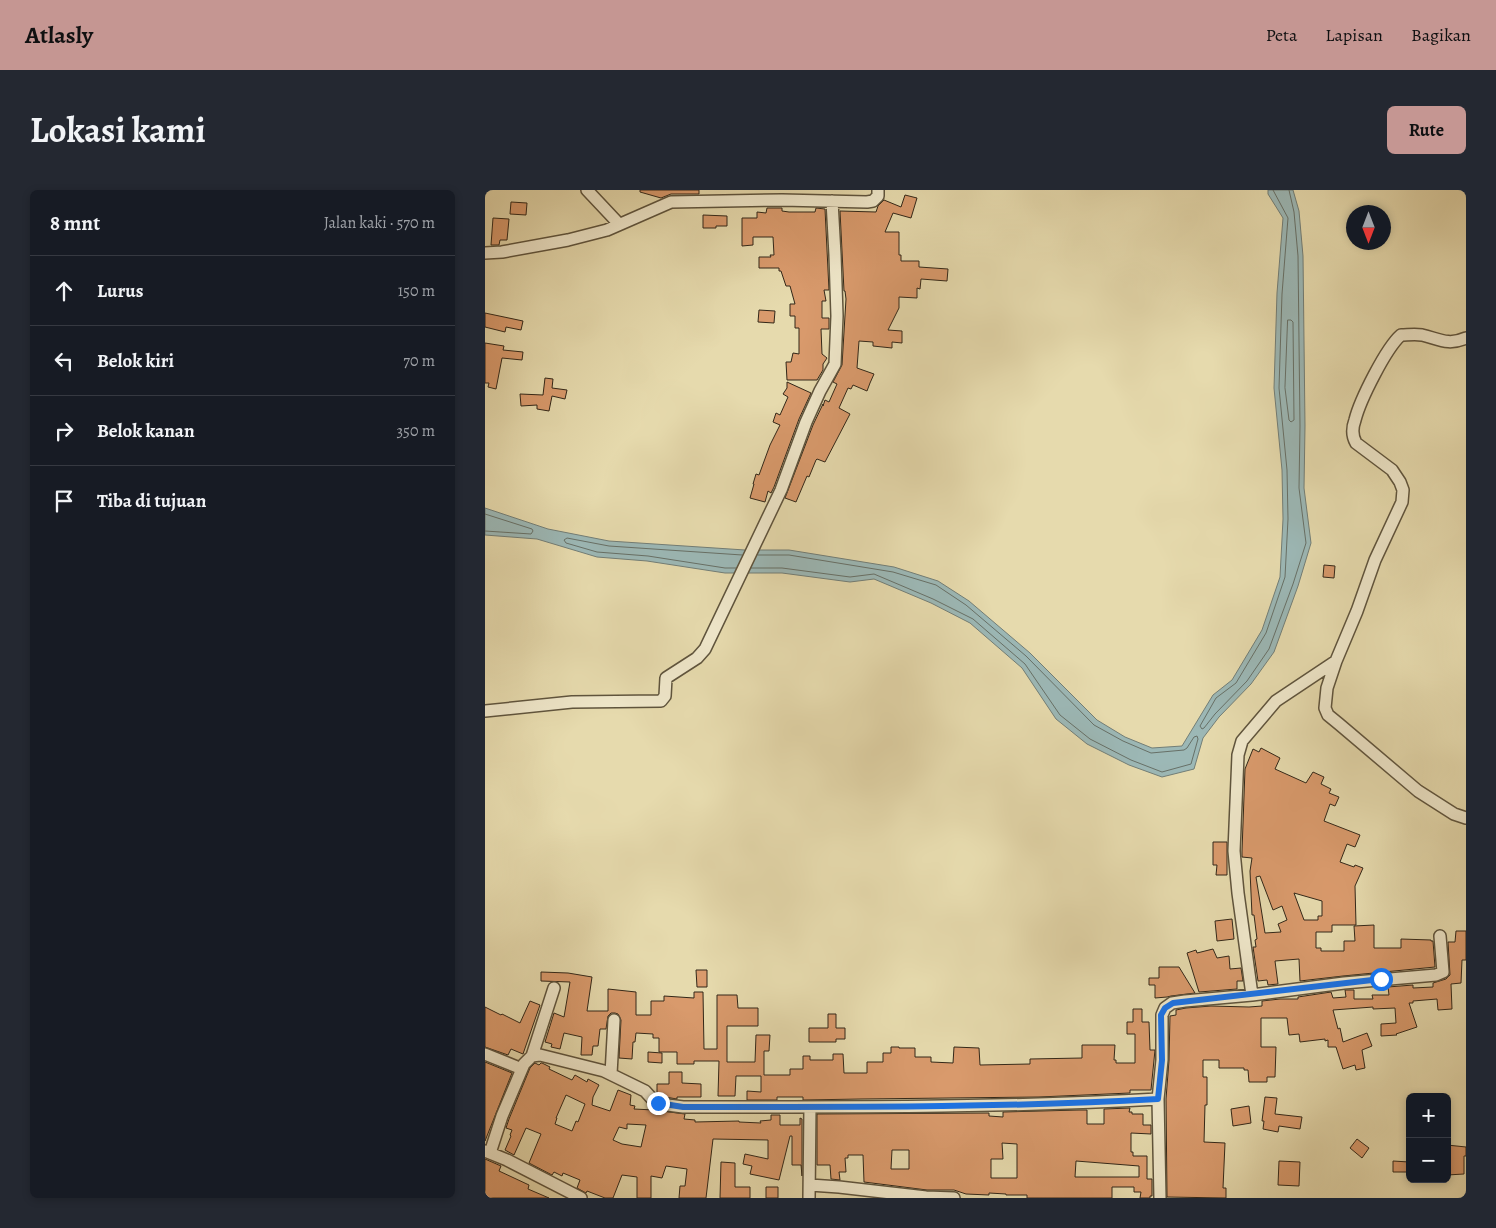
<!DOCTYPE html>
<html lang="id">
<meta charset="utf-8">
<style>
:root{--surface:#171b24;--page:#242831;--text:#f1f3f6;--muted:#9ea1a6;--line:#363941;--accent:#c59692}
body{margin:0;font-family:Alegreya,serif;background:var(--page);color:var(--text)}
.controls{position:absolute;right:15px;bottom:15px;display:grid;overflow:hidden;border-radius:8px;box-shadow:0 2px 8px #0003}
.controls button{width:45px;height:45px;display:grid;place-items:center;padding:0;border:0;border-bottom:1px solid var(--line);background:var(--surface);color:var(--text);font:25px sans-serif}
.compass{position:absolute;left:861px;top:15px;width:45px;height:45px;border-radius:50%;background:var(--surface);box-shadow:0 2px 8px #0003;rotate:180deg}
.stop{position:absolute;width:15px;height:15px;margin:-11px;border:4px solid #1a73e8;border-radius:50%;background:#fff}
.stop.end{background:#1a73e8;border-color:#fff;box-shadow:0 1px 5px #0008}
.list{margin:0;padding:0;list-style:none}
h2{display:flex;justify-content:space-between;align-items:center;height:65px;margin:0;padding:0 20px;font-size:21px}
h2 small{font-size:16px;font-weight:400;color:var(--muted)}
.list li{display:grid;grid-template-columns:32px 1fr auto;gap:15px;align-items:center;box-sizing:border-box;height:70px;padding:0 20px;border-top:1px solid var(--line)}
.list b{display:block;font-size:19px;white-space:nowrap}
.list em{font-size:16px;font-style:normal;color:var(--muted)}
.icon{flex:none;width:28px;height:28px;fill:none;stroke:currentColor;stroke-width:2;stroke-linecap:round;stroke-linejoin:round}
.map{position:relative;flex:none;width:981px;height:1008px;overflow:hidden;border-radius:8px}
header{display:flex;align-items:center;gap:30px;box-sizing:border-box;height:70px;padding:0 25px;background:var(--accent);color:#111}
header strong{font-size:24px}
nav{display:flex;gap:28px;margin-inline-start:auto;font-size:18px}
.intro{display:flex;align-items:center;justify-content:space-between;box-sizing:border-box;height:120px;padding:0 30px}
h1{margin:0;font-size:35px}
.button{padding:12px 22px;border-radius:8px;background:var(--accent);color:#111;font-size:18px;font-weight:700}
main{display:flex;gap:30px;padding:0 30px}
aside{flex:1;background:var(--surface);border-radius:8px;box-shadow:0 2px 8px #0003}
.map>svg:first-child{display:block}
</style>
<header>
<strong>Atlasly</strong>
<nav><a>Peta</a><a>Lapisan</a><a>Bagikan</a></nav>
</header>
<div class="intro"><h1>Lokasi kami</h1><a class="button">Rute</a></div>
<main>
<aside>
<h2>8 mnt<small>Jalan kaki · 570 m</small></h2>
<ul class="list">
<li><svg class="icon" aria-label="ahead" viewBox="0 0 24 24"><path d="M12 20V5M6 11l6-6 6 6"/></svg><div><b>Lurus</b></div><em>150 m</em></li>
<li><svg class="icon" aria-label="left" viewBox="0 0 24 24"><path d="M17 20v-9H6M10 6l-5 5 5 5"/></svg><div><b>Belok kiri</b></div><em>70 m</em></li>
<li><svg class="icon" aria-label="right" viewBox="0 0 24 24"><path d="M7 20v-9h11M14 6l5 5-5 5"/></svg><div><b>Belok kanan</b></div><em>350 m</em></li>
<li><svg class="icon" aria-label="arrive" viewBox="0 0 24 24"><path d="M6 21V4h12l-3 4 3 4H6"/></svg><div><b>Tiba di tujuan</b></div></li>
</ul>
</aside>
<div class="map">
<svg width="981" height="1008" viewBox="0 0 981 1008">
<rect width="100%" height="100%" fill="#e6daad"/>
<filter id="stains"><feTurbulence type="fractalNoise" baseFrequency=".004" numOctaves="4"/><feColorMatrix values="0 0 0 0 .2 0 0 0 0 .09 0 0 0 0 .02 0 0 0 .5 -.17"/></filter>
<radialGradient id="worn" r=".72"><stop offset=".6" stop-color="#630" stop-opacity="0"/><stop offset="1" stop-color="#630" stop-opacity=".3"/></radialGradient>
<path fill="#9cb8b6" stroke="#727e77" d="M783 0H808L814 21 818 66 820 236 819 298 826 353 813 396 789 462 766 494 734 527 718 548 709 579 677 587 644 575 602 554 571 529 537 478 485 433 446 413 389 389 365 392 297 383H240L162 371 112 367 52 349 0 345V318L63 339 124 351 260 360H304L409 377 453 391 484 411 545 463 612 530 640 547 667 558 697 556 728 505 747 490 777 440 795 387 798 329 797 280 789 198 792 103 798 28 783 4Z"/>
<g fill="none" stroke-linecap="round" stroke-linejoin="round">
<path stroke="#677067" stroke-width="1" d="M788 0 803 28 797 104 794 198 802 280 803 329 800 387 781 443 751 493 731 508 715 536 717 539 719 538 730 524 762 491 784 459 808 394 821 353 814 298 815 236 813 66 809 22 804 0
M803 130H806L808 132 809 230 806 232 804 230 800 198Z
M0 324 47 339 48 341 46 344 0 341
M251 378H240L163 366 112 362 81 353 79 350 82 348 124 356 257 365
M266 378H297L365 387 389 384 448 409 488 429 540 474 575 525 605 549 646 570 677 582 706 574 713 549 712 546 709 547 702 558 699 560 666 563 638 551 609 535 541 466 481 415 451 395 408 382 304 365H273"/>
</g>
<path fill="#d99a6c" stroke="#322718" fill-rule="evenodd" d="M155 0H214V4H186L176 8 155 2Z
M420 5 432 8 426 28 408 23 400 42H414V65H416V71H434V77L463 79 462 91 436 89 435 99 432 98V108L414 107V118L403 140 417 141V153L407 152V158L388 156V152L374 151 372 178 389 184 385 193 382 201 368 195 366 199 363 198 354 218 365 224 340 272 332 269 331 270 324 287 322 286 311 312 300 308 328 235 338 214V216L340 210 344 212 352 194 348 192 357 175 361 109 360 101H359L355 21 391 22 393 16 399 10 416 17Z
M26 12 42 13 41 25 25 24Z
M282 18H297V21L304 22H330L331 18 340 19 344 100H339L341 111H337V128H344V139H336L337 164 342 168 338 174V180L332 190H302L301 172H306L308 163 314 164V138H310V126H305V114H310L305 96H301L296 81H294V78H274V67H286L285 65H289L288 47H268V55L257 56V28H272V22L281 23Z
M218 25 242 26V36H231V38H218Z
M8 28 24 29 22 50H15L14 55H6Z
M274 120 290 121 289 133 273 132Z
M0 123 38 131 36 140 21 137 20 142 0 137Z
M0 153 19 156 18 160 38 162 37 170 17 168 11 199 3 197 4 193H0Z
M60 188 68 189 67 198 82 200 80 209 67 206 64 221 52 219V215L36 216 35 204 58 205Z
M302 192 326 203 314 229 289 297 286 303 283 301 280 312 265 308 269 294H268L271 284 274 285 285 255 295 235 288 232 291 223 295 225 303 207 298 204 302 198Z
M839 375 850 376 849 388 838 387Z
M776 558 795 568 790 579 821 593 828 582 839 587 836 594 846 599 844 603 854 607 850 616 845 614 839 631 875 645 870 657 862 654 855 672 869 677 870 675 878 678 870 696 871 735H847V742H831V758H836V761H859V751H870L869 736 889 735V758H916V749L946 750V751H948L950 777 858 786 815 791 814 769 790 771 793 794 783 795 782 790 773 791 768 757H771L770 750 772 749 769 725H767L765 681 767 668 757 667V661L760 579 768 559 774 562ZM775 686 788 720 797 716 802 730 793 734 796 742 780 743 771 687ZM809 703 837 711V726H833V730H819Z
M728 652H742V685H731L732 675H728Z
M747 729 749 749 732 751 730 731Z
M971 741H981V770H977L976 793 966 794 967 819 953 820 952 809 928 811V813H924L932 837 911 844 912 845 896 846V834L911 833 910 818 888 819V817L848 820 853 839 855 838 858 852 882 843 887 856 877 860 880 878 871 880 870 875 858 879 851 857H843V850L840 851V849L815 852 814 844 804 845 802 828H776V857H791L790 887H782V892H764L763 880H759V878H734V870H718V887H722V915H720L719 952 740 953 738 998H741V1008L682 1007 681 909 684 870 685 826 691 825V820L701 818 726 816 764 817 777 816V811L795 809H813V807L846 802 848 808 861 807 860 800H869V809H888L887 805H904L903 797 928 795V798L948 797V793L961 789 965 785 963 752H970Z
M728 759 732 768 744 766 745 779 756 778 758 791H752V799L714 802 702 763 711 760 712 763Z
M674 777H694L710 803 686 806 682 807 670 808V795H664V788H674Z
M211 780H222V797H212Z
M56 782 83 783 107 787 102 821H123V799L151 802V825H166V811H179V806L209 808V802H218L219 859H232V805H252L253 818H273V836H242V872H270L271 845H285L284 861H279V885H305V879H318V866H325V870H348V864H358L359 883H382V872H398V863H406V857H414V858H430V867H446V872L468 873 469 857 494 858 495 875 545 874V869L597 868V855H630L629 870H631V873H650V844H642V832H648V819H657V832H664L665 860H670L666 900H645V903L554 907 376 909 318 910V907H292V910H262V901L276 902V886H251L250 906H233L234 871H209V874H192V862H174V848H168V844L151 843 150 852H148L147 869 134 868 136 830 133 824 130 823H126L123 826 121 839H115L113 856H108L107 865H96L97 847 79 843 75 859 66 857 67 854 60 852 69 823 79 827 85 792 56 791Z
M45 811 55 815 38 864 26 859 23 865 0 857V817L16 825 17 824 35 833Z
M343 824H351V838H360V849H351V852H324V838H343Z
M163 862 177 863V873L163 872Z
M0 872 27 883 0 951Z
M50 873 54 875 56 873H57L65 877 64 879 87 890 90 885 102 892 103 889 114 895 108 907 107 915 125 921 133 900 146 905 145 915 150 916 149 919 169 920 200 924 199 929 210 930V932L254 931V932L276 933 275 931 286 930V925H295V935H315V928L317 929V986L316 975H307V946H305L294 990 265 984 267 976 258 974 260 964 283 969V950L228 949 221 1008H194L195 996H200L202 979 181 976 177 988 166 986V1008H152V987L137 985 128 1008H120L102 1001 101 1003 92 998 95 990 78 983 77 986 69 982 67 985 44 973 56 944 41 938 29 965 20 960 26 946 25 945 27 940 21 938 24 929 45 878ZM81 905 100 914 93 932 91 931 87 941 70 934 72 928H71ZM142 934 161 935 156 957 137 954 128 950 134 937 142 939Z
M184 882H197V893L216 894V907H192V909L174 906 172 903V894H184Z
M780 907 792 908 790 924 817 927 815 939 794 936 793 942 778 939 779 931H777Z
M764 916 766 933 748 936 746 919Z
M645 918 644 922H647V924H658V935H666V944L646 943V962H648V966H662V989H667V1006H665V1008H655L656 1002H649V997H627V1008H542V1005H521V1004L504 1003V1005L481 1004 469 1000H442L379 992 378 965H363V968H360L361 982H354L355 990 346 989 345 975H332V924L504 923V926L518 927V922L594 920H602V934H619V919ZM517 953 532 954V988H506V969H518ZM407 960H424V979H406ZM591 971 654 976V987H590Z
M872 949 884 958 877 968 865 958Z
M962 955 981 957V966H979V984L962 985Z
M0 969 16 976 14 981 44 995 43 999 64 1008H0Z
M794 971 815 972 814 996 793 995Z
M908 971 924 972V982H908Z
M236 972 250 973V997H265V1008H235Z
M281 997H293V1008H281Z"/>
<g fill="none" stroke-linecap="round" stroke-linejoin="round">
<g stroke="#5f543d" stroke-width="14">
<path id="street" d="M102 0 134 34
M0 63 17 62 83 50 122 40 186 12 297 10 382 12 388 11 393 6V0
M981 148C963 156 954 149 937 145 930 144 922 145 916 145 901 158 875 210 870 230 867 238 867 246 871 253L907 280 915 292 918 300 917 312 890 370 872 421 851 471 842 498 840 518 843 525 854 534 933 601 969 624 981 628
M0 521 87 512 176 511 180 506 181 488 212 468 220 459 296 300 321 232 335 201 350 174 352 126 350 65 347 11
M767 805 753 703 749 661 753 565 757 551 791 511 851 471
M0 864 37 879
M47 866 69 798
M126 884 129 830
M0 961 22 970 96 1008
M5 963 17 926 39 874 47 866 55 865 119 881 160 901 170 912 175 914 198 917C356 917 515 918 673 909
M325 995 354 997 441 1007 469 1008
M324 1008 325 917
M675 1008 673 909 677 870V825L680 818 687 813 700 811 767 805 859 793 951 785 958 782 955 746"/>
</g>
<use href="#street" stroke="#efe7ca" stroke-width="11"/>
</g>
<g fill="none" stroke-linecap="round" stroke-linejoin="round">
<path stroke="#1a73e8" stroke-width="6" d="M173 913 198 917C356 917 515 918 673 909L677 870 676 825 680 818 688 813 896 789"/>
</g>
<rect width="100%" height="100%" filter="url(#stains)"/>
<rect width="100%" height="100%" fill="url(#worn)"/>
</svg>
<div class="controls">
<button>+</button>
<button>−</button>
</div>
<svg class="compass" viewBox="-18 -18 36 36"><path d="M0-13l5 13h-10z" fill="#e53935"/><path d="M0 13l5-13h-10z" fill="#9ea1a6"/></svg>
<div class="stop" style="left:896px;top:789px"></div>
<div class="stop end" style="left:173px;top:913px"></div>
</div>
</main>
